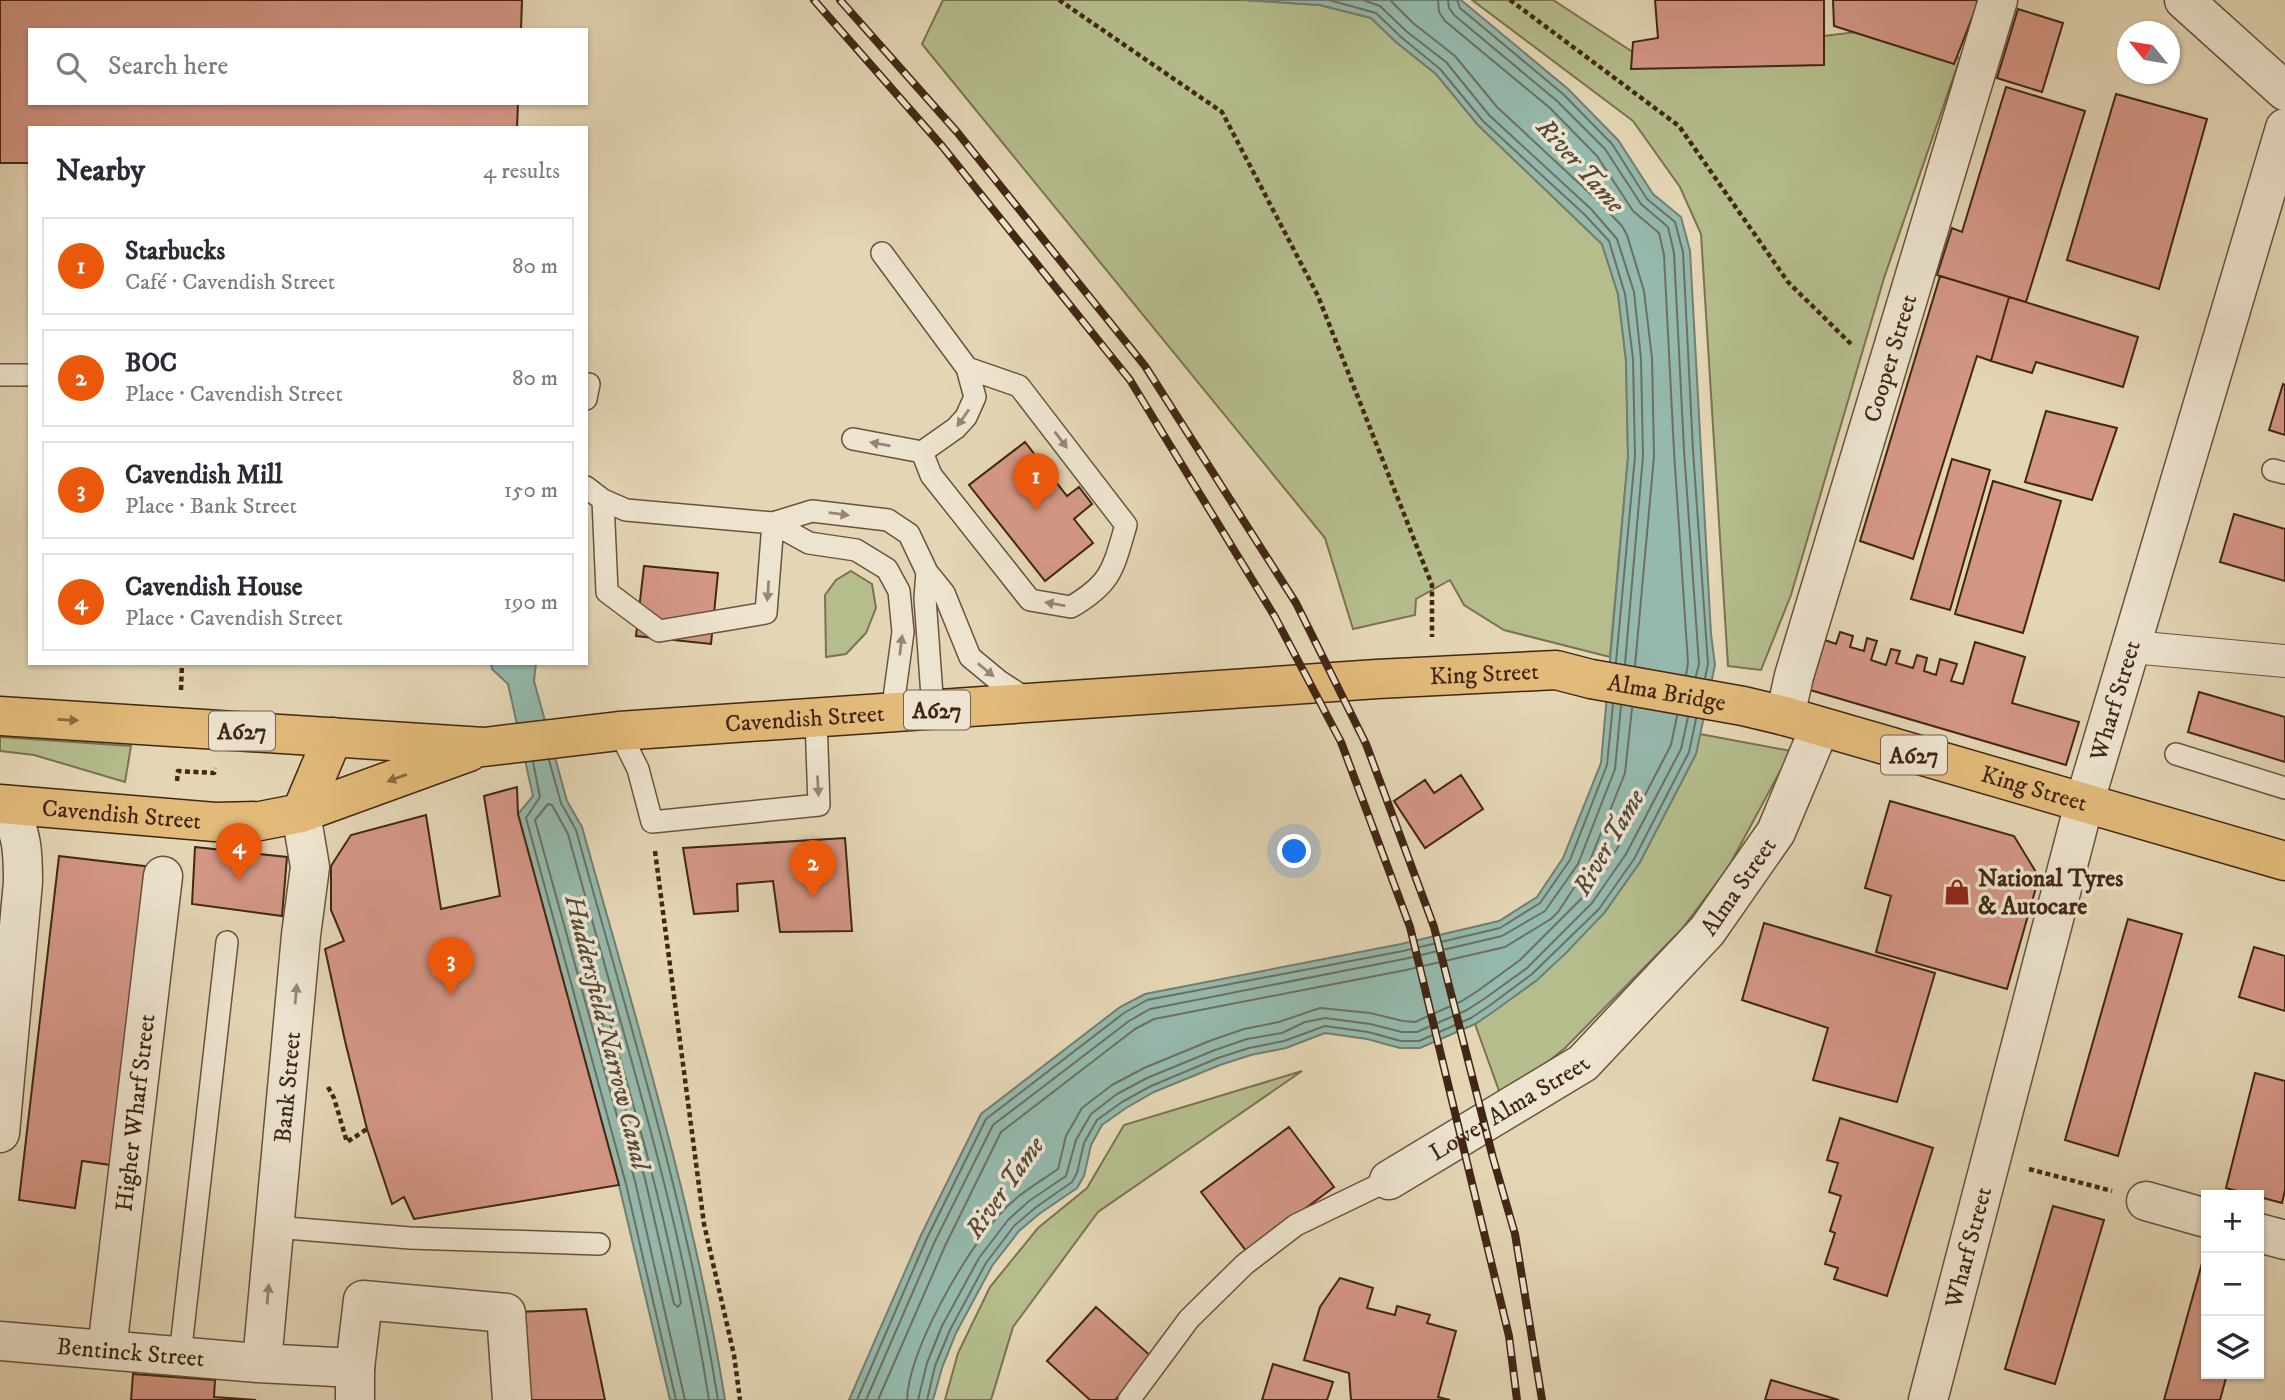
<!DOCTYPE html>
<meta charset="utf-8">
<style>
:root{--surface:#fff;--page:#f7f7f7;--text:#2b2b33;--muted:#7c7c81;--line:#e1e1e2;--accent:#ea580c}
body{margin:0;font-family:"IM FELL DW Pica",serif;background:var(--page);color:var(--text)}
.controls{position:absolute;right:21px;bottom:21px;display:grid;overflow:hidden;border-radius:0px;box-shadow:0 2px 5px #0004}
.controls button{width:63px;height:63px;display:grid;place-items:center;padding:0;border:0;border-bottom:2px solid var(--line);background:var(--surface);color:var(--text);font:35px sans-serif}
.compass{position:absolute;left:2117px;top:21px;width:63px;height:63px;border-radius:50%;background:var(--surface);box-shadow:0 2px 5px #0004;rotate:300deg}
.you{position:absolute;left:1295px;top:852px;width:24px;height:24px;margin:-18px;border:5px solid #fff;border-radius:50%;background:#1a73e8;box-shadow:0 0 0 10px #1a73e833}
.badge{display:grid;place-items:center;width:46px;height:46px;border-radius:50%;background:var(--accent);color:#fff;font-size:23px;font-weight:700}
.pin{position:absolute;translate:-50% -58px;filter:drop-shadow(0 2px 4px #0008)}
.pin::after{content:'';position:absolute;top:37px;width:24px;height:21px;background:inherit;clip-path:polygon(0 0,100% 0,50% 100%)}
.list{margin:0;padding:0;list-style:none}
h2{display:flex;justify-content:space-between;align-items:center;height:91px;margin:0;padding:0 28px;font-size:30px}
h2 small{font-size:23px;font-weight:400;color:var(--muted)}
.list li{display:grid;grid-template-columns:46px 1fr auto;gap:21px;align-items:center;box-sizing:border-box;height:98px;margin:0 14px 14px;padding:0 14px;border:2px solid var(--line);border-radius:0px}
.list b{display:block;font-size:26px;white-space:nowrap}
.list p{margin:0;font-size:23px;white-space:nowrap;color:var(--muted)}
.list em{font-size:23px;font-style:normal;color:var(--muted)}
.icon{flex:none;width:38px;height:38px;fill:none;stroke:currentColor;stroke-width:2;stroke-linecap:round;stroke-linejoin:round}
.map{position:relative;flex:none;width:2285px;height:1400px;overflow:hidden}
.search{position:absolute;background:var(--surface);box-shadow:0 2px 5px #0004;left:28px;top:28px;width:560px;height:77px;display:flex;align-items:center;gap:18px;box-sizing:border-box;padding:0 24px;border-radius:0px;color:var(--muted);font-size:26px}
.panel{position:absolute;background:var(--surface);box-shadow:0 2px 5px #0004;left:28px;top:126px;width:560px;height:539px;border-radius:0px}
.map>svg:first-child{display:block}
</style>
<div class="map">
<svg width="2285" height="1400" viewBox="0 0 2285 1400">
<rect width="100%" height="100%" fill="#e4d6b5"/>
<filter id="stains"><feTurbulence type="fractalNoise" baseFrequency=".00286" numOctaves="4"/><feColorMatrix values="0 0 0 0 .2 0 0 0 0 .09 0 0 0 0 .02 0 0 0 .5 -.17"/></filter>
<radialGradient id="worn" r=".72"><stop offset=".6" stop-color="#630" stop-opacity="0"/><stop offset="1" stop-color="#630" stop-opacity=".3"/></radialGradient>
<path fill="#b5bd8d" stroke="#7c7251" stroke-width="2" d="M943 0H1244L1320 5 1371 18 1396 42 1436 74 1478 125 1602 244 1618 294 1626 360 1628 457 1610 657 1504 630 1464 605 1450 580 1416 599 1415 615 1353 629 1325 538 922 44Z
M1472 0H1553L1642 58 1882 29 1960 58 1884 278 1791 595 1761 670 1728 666 1701 234 1680 187 1633 121Z
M851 571 872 584 876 608 866 633 846 654 826 657 825 595 836 580Z
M1700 734 1791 751 1728 868 1681 930 1565 1048 1502 1099 1475 1024 1537 980 1604 913 1640 862 1696 754Z
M0 737 131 746 125 782 34 755 0 751Z
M1302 1071 1098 1212 1013 1327 991 1400H945L958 1353 990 1287 1038 1228 1087 1188 1124 1125Z"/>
<path fill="#95b9ad" stroke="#747e70" stroke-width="2" d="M1244 0H1461L1568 89 1618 140 1653 194 1681 217 1690 251 1711 634 1715 665 1696 754 1640 862 1604 913 1566 953 1537 980 1493 1012 1475 1024 1420 1048H1400L1367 1039 1325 1033 1286 1048 1251 1055 1220 1065 1154 1092 1126 1108 1102 1125 1091 1145 1084 1176 1077 1188 1039 1214 1019 1231 992 1266 956 1333 942 1368 933 1400H849L921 1235 981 1114 1120 1007 1145 994 1401 944 1499 921 1537 897 1563 858 1601 763 1628 457 1626 360 1618 294 1602 244 1478 125 1436 74 1396 42 1371 18 1320 5Z
M491 663H536L534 681 567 801 582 827C635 1017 694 1205 725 1400H670L619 1185 518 814 533 796 508 684 492 669Z"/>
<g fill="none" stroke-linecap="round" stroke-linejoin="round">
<path stroke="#6c7061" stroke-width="2" d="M1329 0 1376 13 1401 37 1440 69 1483 121 1585 215 1609 241 1625 294 1633 359 1635 456 1616 662
M1363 0 1380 6 1406 31 1446 62 1489 115 1591 209 1617 239 1634 292 1641 359 1643 456 1625 664
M1390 0 1413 23 1455 56 1497 107 1598 201 1622 226 1627 235 1644 291 1652 358 1654 456 1635 666
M1438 0 1439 12 1445 21 1550 108 1597 156 1633 211 1659 233 1664 255 1674 451 1688 663 1686 675
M1448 0 1449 8 1454 15 1557 101 1605 149 1641 204 1668 227 1674 253 1684 450 1699 664 1696 676
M1457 0 1460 8 1563 94 1612 144 1647 199 1675 222 1683 252 1693 450 1708 664 1705 678
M549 760 561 803 576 830C628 1019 687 1206 718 1400
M533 762 540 797 526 818 626 1184 676 1400
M593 976 597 979C628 1086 661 1194 681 1303L678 1307 674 1304 645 1179 590 981Z
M685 1400 635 1181 535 820 548 804 552 805 568 834C619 1021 679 1207 709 1400
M857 1400 927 1238 986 1119 1124 1013 1147 1000 1403 951 1500 928 1540 903 1570 860 1607 765 1613 704
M866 1400 935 1241 993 1125 1129 1021 1150 1009 1404 959 1502 936 1545 911 1578 864 1615 769 1621 706
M878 1400 945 1246 1001 1132 1135 1029 1154 1019 1406 970 1505 947 1551 919 1558 912 1587 868 1625 773 1632 708
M907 1400C909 1349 965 1253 999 1215 1015 1196 1038 1183 1058 1169L1066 1136 1082 1108 1112 1085 1144 1068 1212 1040 1244 1029 1279 1022 1320 1008 1370 1013 1403 1021 1415 1022 1462 1001 1479 990 1520 960 1584 896 1617 849 1671 745 1677 716
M918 1400 927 1363 942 1326 979 1258 1008 1220 1029 1201 1066 1176 1076 1140 1091 1114 1117 1094 1147 1078 1215 1050 1247 1039 1282 1033 1305 1022 1325 1018 1370 1024 1402 1032H1417L1467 1010 1484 999 1527 968 1592 903 1626 854 1681 749 1688 717
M927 1400 935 1366 950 1330 986 1263 1014 1226 1035 1208 1072 1182 1077 1173 1084 1143 1097 1120 1122 1102 1151 1086 1218 1058 1249 1048 1284 1041 1325 1026 1368 1032 1401 1041H1419L1471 1018 1489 1006 1532 974 1599 909 1634 859 1689 752 1696 719"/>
</g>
<path fill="#d49786" stroke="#422615" stroke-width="2" d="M0 0H522L521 30H30V103H518L517 128H30V163H0Z
M1655 0H1824V65L1631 69 1633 42 1658 38Z
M1833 0H1979L1954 64 1834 26Z
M2018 9 2063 23 2042 92 1997 78Z
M2006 87 2085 111 2026 302 1937 275 1952 228 1962 232Z
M2116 94 2207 119 2159 289 2067 260Z
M1940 276 2009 297 1991 361 1977 356 1913 559 1860 541Z
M2009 297 2138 337 2123 387 2036 362 2032 373 1991 361Z
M2283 384 2285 385V435L2269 430Z
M2046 411 2117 428 2092 500 2025 482Z
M1025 442 1067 496 1079 487 1092 504 1074 519 1093 543 1045 581 969 485Z
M1952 459 1990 470 1950 610 1911 599Z
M1993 481 2061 501 2023 633 1955 614Z
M2234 514 2285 529V581L2220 562Z
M644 566 718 573 711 644 636 636Z
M1840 632 1853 636 1850 647 1864 651 1867 638 1877 641 1871 660 1886 665 1891 649 1900 651 1896 663 1913 668 1917 655 1927 658 1924 671 1936 675 1940 659 1957 664 1951 681 1963 684 1975 642 2025 657 2012 703 2079 722 2066 765 1810 690 1825 640 1836 644Z
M2199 692 2285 717V762L2188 732Z
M1461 775 1483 809 1425 848 1394 801 1425 780 1434 793Z
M517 787 518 814 619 1185 414 1219 404 1197 392 1204 367 1129 345 1041 325 949 344 941 331 910V866L351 835 426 815 441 909 500 896 484 796Z
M1890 801 2014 836 2039 877 2007 989 1876 952 1891 896 1865 888Z
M845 838 852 931 780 932 773 881 737 884 738 911 694 914 683 848Z
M195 847 287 857 282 916 192 904Z
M59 856 152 867 118 1166 82 1161 75 1208 19 1200Z
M2128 919 2182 934 2118 1156 2065 1140Z
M1764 923 1935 973 1897 1102 1813 1080 1828 1028 1742 1000Z
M2254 947 2285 956V1011L2239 997Z
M2255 1073 2285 1081V1190L2282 1203 2226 1188Z
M1840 1118 1933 1148 1887 1296 1834 1279 1838 1268 1825 1264 1835 1233 1830 1231 1841 1196 1829 1192 1838 1163 1827 1160Z
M1289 1127 1334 1187 1247 1252 1201 1192Z
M2053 1206 2104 1220 2055 1384 2005 1369Z
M2206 1249V1374H2227L2220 1400H2164Z
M1340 1278 1373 1288 1367 1308 1395 1315 1397 1306 1430 1315 1427 1323 1456 1331 1438 1397 1450 1400H1351L1349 1373 1304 1360 1320 1307Z
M1096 1307 1153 1358 1115 1400H1090L1047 1361Z
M586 1309 605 1400H531L518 1312Z
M1273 1364 1333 1382 1327 1400H1262Z
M133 1374 215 1380 214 1397 256 1400H131Z
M1771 1380 1839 1400H1765Z"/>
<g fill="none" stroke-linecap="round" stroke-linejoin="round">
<g stroke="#6a523d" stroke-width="24">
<path id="service" d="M882 253 967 368 975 397 966 417 956 428 922 452
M0 375H30
M586 384H589L586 399
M853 439 922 452 931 475 1030 600 1071 607C1112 583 1113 569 1126 525L1019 386 967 368
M2273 470 2285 473
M586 487 603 500 626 510 773 523 812 511 888 520 909 534 927 572 925 598 933 710
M603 500 607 592 659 631 766 613 773 523
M773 523 809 543 856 550 887 569 899 591 903 632 892 713
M927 572 944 593 970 657 999 681 1028 700
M619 731 638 769 652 822 819 805 816 718
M2176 754 2285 788
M274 1227 410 1238 599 1244
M180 1356 227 942
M1129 1400 1189 1319 1245 1264 1296 1225 1389 1180"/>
</g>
<g stroke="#6a523d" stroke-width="34">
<path id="pedestrian" d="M2132 647 2285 661"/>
</g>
<g stroke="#6a523d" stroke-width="41">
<g id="minor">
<path d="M2184 0 2285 91"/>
<path id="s1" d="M1785 716 1794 676 1998 0"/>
<path id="s2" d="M1389 1180 1583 1063 1707 931 1776 832 1820 727"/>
<path d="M2146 1201 2206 1218"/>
<path d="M2259 1233 2285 1240"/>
<path id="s3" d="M0 1341 258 1363 355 1368"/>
<path id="s4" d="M107 1349 163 876"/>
<path id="s5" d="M262 1362 301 935 310 867 301 813"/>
<path d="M355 1400V1368L363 1300 506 1313 512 1400"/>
<path id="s6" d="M1928 1400 2084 804 2285 128"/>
</g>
</g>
<g stroke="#6a523d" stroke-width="41">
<path id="tertiary" d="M0 1133 23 882C23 849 22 836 8 805"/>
</g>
<g stroke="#422615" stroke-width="41">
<g id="primary">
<path id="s7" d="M0 716 484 747 619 731 1377 679 1556 670 1591 679 1743 706 1785 716 2285 861"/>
<path id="s8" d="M0 804 215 822 260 821 301 813 469 752"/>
<path d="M301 813 333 737"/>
</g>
</g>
<path stroke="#422615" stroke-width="4.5" stroke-dasharray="5 3.5" stroke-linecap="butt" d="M1059 0 1222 112 1318 296 1432 585V637
M1510 0 1679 126 1788 282 1853 346
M181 690 182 663
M177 781 178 771 214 773 215 768
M655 851 704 1224 734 1355 740 1400
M328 1087 334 1098 347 1142 367 1129
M2029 1169 2112 1191"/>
<use href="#service" stroke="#ede4cf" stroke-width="21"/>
<use href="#pedestrian" stroke="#ede4cf" stroke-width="32"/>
<use href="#minor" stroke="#ede4cf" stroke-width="38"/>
<use href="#tertiary" stroke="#ede4cf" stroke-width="38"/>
<use href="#primary" stroke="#e2bb7a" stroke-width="38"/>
<g stroke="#422615" stroke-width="8">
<path id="rail" d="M814 0 942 146 1130 380 1275 617 1341 742 1410 927 1509 1336 1517 1400
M840 0 957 132 1145 366 1296 603 1366 744 1434 927 1493 1158 1515 1234 1542 1400"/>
</g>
<use href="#rail" stroke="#ede4cf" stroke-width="5" stroke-dasharray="16" stroke-linecap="butt"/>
</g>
<defs><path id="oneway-solid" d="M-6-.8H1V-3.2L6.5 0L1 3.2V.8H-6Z" transform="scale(1.75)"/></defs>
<g fill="#988572">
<use href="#oneway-solid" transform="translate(963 418) rotate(125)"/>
<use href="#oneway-solid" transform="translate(1061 440) rotate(53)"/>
<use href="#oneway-solid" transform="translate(880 444) rotate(-170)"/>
<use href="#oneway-solid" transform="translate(839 514) rotate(7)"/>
<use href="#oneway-solid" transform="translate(768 591) rotate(94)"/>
<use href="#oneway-solid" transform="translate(1055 604) rotate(-170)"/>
<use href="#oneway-solid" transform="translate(901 645) rotate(-83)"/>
<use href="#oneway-solid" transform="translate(986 670) rotate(39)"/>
<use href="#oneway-solid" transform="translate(818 786) rotate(87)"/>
<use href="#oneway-solid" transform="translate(296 994) rotate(-85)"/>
<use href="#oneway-solid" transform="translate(268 1294) rotate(-85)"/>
</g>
<g fill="#8a6942">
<use href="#oneway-solid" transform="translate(68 720) rotate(3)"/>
<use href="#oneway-solid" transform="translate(397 778) rotate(160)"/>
</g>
<defs>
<g id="shop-bare" transform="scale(2.1)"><path d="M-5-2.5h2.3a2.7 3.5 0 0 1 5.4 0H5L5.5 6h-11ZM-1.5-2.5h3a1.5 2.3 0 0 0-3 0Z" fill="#8f2418" stroke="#ede4cf" stroke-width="2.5" paint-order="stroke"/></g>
</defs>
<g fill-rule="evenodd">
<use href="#shop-bare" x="1957" y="892"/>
</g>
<g text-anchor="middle" stroke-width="7" stroke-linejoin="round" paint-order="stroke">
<g fill="#ede4cf" stroke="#755f4d" stroke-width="2">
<rect x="904" y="690.5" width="66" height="39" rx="5"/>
<rect x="209" y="711.5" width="66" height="39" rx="5"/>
<rect x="1881" y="735.5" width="66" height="39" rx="5"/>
</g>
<g font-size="23" font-weight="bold" fill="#422615">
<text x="937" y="718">A627</text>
<text x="242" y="739">A627</text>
<text x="1914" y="763">A627</text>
</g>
<g font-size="24" fill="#422615" stroke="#ede4cf">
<text dy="8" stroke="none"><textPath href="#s1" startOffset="373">Cooper Street</textPath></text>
<text dy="8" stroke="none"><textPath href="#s7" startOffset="1488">King Street</textPath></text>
<text dy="8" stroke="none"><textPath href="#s7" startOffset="1673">Alma Bridge</textPath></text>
<text dy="8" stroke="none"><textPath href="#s6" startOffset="724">Wharf Street</textPath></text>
<text dy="8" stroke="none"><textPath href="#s7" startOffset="807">Cavendish Street</textPath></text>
<text dy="8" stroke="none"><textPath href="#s7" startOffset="2053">King Street</textPath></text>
<text dy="8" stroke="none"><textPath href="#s8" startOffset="122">Cavendish Street</textPath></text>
<text dy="8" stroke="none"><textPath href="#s2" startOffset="462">Alma Street</textPath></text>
<text dy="8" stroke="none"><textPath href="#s5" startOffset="276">Bank Street</textPath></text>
<text dy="8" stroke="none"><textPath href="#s2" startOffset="140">Lower Alma Street</textPath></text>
<text dy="8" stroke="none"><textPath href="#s4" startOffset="238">Higher Wharf Street</textPath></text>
<text dy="8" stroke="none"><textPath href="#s6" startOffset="158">Wharf Street</textPath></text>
<text dy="8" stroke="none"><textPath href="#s3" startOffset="131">Bentinck Street</textPath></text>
</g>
<g font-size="24" font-weight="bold" fill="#422615" stroke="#ede4cf" text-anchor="start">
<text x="1978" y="886">National Tyres<tspan x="1978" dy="28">&amp; Autocare</tspan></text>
</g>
<g font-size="26" font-style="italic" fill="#574b3b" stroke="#ede4cf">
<text transform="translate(1581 165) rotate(48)" y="9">River Tame</text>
<text transform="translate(1608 842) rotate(-60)" y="9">River Tame</text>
<text transform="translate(608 1032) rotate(76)" y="9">Huddersfield Narrow Canal</text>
<text transform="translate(1004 1187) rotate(-55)" y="9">River Tame</text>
</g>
</g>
<rect width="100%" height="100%" filter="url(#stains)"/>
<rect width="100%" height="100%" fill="url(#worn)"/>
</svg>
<div class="controls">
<button>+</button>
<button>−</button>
<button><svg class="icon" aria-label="layers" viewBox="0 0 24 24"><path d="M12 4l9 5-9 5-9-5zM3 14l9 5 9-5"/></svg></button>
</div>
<svg class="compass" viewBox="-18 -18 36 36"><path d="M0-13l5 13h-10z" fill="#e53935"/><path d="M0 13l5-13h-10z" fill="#7c7c81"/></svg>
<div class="you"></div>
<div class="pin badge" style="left:1036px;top:511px">1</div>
<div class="pin badge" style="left:813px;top:898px">2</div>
<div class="pin badge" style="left:451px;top:995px">3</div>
<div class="pin badge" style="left:239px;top:881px">4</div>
<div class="search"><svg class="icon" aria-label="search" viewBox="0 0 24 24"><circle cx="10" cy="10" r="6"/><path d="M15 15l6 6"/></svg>Search here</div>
<section class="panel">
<h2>Nearby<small>4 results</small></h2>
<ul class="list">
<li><span class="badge">1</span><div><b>Starbucks</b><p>Café · Cavendish Street</p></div><em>80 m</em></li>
<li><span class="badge">2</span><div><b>BOC</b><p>Place · Cavendish Street</p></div><em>80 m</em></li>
<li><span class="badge">3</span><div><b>Cavendish Mill</b><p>Place · Bank Street</p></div><em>150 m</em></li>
<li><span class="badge">4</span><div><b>Cavendish House</b><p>Place · Cavendish Street</p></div><em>190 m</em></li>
</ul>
</section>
</div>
